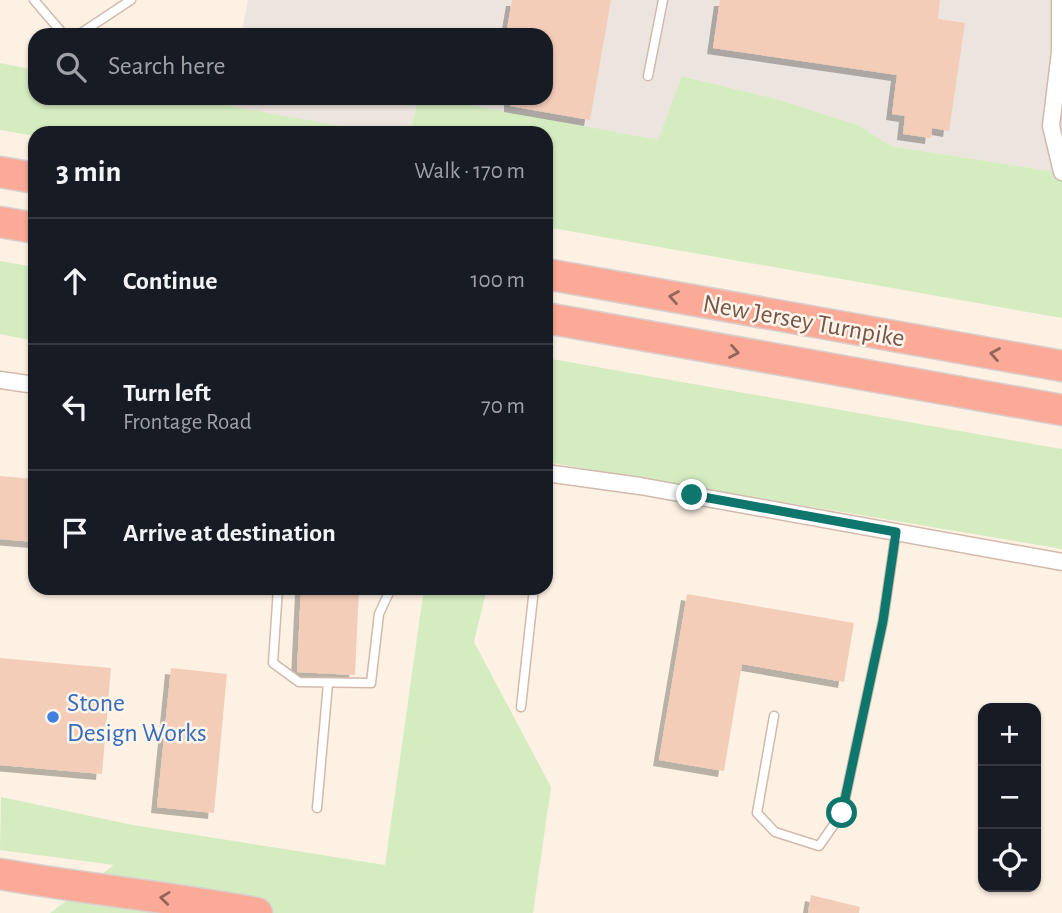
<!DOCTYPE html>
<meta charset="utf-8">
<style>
:root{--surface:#171b24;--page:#20242c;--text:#f1f3f6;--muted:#9ea1a6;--line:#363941}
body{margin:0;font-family:"Alegreya Sans",sans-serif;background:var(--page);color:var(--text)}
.controls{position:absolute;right:21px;bottom:21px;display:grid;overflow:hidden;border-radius:14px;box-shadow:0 2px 5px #0004}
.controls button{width:63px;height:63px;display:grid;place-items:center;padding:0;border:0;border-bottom:2px solid var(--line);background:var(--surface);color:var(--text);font:35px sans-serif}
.stop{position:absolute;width:21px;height:21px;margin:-16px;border:5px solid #0f766e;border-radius:50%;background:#fff}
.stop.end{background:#0f766e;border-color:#fff;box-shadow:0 2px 7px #0008}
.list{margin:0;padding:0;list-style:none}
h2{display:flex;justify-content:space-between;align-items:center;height:91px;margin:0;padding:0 28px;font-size:30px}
h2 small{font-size:23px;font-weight:400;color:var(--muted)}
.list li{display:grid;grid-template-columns:46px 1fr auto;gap:21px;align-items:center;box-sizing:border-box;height:126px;padding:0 28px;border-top:2px solid var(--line)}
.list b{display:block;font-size:26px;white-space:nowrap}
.list p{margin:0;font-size:23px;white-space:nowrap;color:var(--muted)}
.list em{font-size:23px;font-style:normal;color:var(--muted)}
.icon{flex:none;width:38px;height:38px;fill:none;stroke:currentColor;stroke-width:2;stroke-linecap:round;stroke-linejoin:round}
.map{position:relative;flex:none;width:1062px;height:913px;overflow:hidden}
.search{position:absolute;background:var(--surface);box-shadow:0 2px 5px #0004;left:28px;top:28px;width:525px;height:77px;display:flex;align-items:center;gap:18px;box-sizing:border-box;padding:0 24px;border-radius:21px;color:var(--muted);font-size:26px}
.panel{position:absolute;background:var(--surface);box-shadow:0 2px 5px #0004;left:28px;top:126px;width:525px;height:469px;border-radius:21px}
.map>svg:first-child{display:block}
</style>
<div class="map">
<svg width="1062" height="913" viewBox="0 0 1062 913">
<defs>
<filter id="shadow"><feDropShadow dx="-6" dy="6" stdDeviation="0" flood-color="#0004"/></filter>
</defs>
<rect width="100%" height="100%" fill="#fdf1e3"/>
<path fill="#ece4de" d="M248 0H1062V173L891 146 858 125 776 99 683 76 658 141 432 98H546V35H241Z
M229 98H418L410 133H380L227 106Z"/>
<path fill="#d5ecc1" d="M0 63 35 70V98H186L380 133H35V136L0 130Z
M682 76 776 99 858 125 891 146 1062 173V318L546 227V133H410L418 98H432L658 140Z
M0 261 35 267V341L0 334Z
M546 358 1062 449V549L546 462Z
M424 588H487L474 642 551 787 533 913H50L114 865 0 850 1 797 133 825 385 865Z"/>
<path fill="#f4cdb9" filter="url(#shadow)" d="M512 0H611L590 120 510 106V98H546V35H506Z
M720 0H940L938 19 965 23 949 131 932 128 931 138 903 134 905 116 892 114 897 75 713 48Z
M0 476 35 479V542L0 539Z
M301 588H359L355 675 297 672Z
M687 594 854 623 844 682 742 664 724 771 659 760Z
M0 658 111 668 102 774 0 765Z
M171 668 227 674 214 813 157 807Z
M811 895 860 907 859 913H808Z"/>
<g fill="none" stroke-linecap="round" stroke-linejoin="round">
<g stroke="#d1baac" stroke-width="11">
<path id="lane" d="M34 0 64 35
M78 35 131 0
M648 76 663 0
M278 588 273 663 299 682 371 683 379 614 391 588
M521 707 534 588
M774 716 757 813 775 832 819 846 842 813 883 621 896 532
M317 808 328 683"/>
</g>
<g stroke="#d1baac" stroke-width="19">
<path id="street" d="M1060 0V52L1051 126 1062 172
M0 380 35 385
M546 473 640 486 1062 562"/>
</g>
<g stroke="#d9cfcc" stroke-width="33">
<path id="highway" d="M0 172 35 178
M0 222 35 228
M546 274 1062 366
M546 318 1062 410
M0 874C85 889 171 897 257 913"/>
</g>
<use href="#lane" stroke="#fff" stroke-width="8"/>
<use href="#street" stroke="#fff" stroke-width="16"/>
<use href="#highway" stroke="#fbaa97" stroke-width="30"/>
</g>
<defs><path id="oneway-chevron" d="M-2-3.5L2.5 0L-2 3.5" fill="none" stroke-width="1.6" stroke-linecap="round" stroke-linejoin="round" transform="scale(1.75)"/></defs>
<g stroke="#916658">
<use href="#oneway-chevron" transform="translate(674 297) rotate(-170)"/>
<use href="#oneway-chevron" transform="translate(734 352) rotate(10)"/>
<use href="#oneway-chevron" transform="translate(995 354) rotate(-170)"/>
<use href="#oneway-chevron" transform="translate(165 898) rotate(-173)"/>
</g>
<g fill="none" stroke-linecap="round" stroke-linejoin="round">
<path stroke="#0f766e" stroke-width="9" d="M692 495 896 532 883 621 842 813"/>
</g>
<circle fill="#3f7fe0" stroke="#fff5ea" stroke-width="2.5" cx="53" cy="717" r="7"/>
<g text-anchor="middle" stroke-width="5" stroke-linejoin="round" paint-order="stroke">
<g font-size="26" fill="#775548" stroke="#fff5ea">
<text transform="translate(804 320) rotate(10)" y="9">New Jersey Turnpike</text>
</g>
<g font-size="26" fill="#366cbe" stroke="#fff5ea" text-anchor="start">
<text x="67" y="711">Stone<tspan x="67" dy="30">Design Works</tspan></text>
</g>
</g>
</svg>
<div class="controls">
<button>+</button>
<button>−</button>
<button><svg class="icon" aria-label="locate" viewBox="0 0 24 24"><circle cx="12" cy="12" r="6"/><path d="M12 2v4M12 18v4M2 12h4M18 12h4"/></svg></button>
</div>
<div class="stop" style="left:842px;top:813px"></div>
<div class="stop end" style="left:692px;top:495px"></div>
<div class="search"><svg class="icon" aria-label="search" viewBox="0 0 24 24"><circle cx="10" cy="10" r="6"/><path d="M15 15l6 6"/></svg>Search here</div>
<section class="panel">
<h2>3 min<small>Walk · 170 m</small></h2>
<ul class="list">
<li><svg class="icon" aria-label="ahead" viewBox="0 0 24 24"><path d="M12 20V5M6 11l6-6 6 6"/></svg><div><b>Continue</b></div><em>100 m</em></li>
<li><svg class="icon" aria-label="left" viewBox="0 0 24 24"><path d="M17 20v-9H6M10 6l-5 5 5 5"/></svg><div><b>Turn left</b><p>Frontage Road</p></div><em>70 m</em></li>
<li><svg class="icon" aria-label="arrive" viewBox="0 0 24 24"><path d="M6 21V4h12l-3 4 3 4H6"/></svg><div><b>Arrive at destination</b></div></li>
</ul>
</section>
</div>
